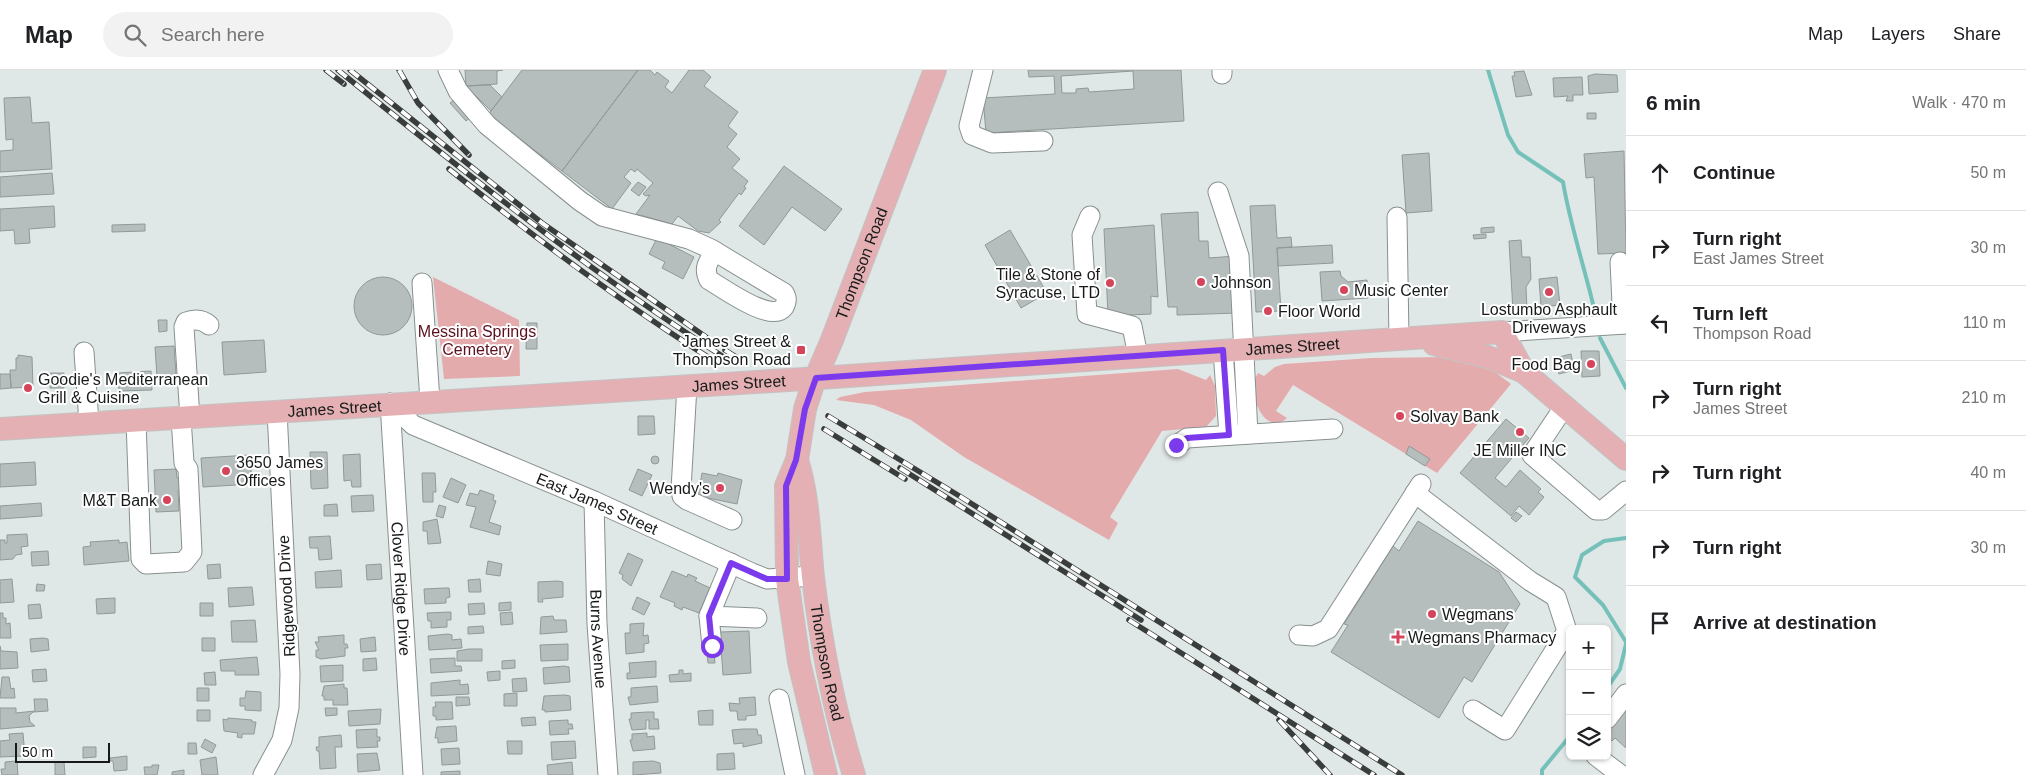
<!DOCTYPE html>
<meta charset="utf-8">
<style>
:root{--surface:#fff;--page:#f2f2f2;--text:#202124;--muted:#757577;--line:#e0e0e0}
body{margin:0;font-family:Helvetica,sans-serif;background:var(--page);color:var(--text)}
.controls{position:absolute;right:15px;bottom:15px;display:grid;overflow:hidden;border-radius:8px;box-shadow:0 1px 4px #0004}
.controls button{width:45px;height:45px;display:grid;place-items:center;padding:0;border:0;border-bottom:1px solid var(--line);background:var(--surface);color:var(--text);font:25px sans-serif}
.scale{position:absolute;left:15px;bottom:12px;width:95px;box-sizing:border-box;padding-left:5px;border:2px solid #171a19;border-top:0;font-size:14px;line-height:18px;white-space:nowrap;color:#171a19;-webkit-text-stroke:4px #fff;paint-order:stroke}
.stop{position:absolute;width:15px;height:15px;margin:-11px;border:4px solid #7c3aed;border-radius:50%;background:#fff}
.stop.end{background:#7c3aed;border-color:#fff;box-shadow:0 1px 5px #0008}
.list{margin:0;padding:0;list-style:none}
h2{display:flex;justify-content:space-between;align-items:center;height:65px;margin:0;padding:0 20px;font-size:21px}
h2 small{font-size:16px;font-weight:400;color:var(--muted)}
.list li{display:grid;grid-template-columns:32px 1fr auto;gap:15px;align-items:center;box-sizing:border-box;height:75px;padding:0 20px;border-top:1px solid var(--line)}
.list b{display:block;font-size:19px;white-space:nowrap}
.list p{margin:0;font-size:16px;white-space:nowrap;color:var(--muted)}
.list em{font-size:16px;font-style:normal;color:var(--muted)}
.icon{flex:none;width:28px;height:28px;fill:none;stroke:currentColor;stroke-width:2;stroke-linecap:round;stroke-linejoin:round}
.map{position:relative;flex:none;width:1626px;height:705px;overflow:hidden}
header{display:flex;align-items:center;gap:30px;box-sizing:border-box;height:70px;padding:0 25px;background:var(--surface);border-bottom:1px solid var(--line)}
header strong{font-size:24px}
nav{display:flex;gap:28px;margin-inline-start:auto;font-size:18px}
.search{width:350px;height:45px;background:var(--page);display:flex;align-items:center;gap:12px;box-sizing:border-box;padding:0 18px;border-radius:28px;color:var(--muted);font-size:19px}
main{display:flex}
aside{flex:1;background:var(--surface)}
.map>svg:first-child{display:block}
</style>
<header>
<strong>Map</strong>
<div class="search"><svg class="icon" aria-label="search" viewBox="0 0 24 24"><circle cx="10" cy="10" r="6"/><path d="M15 15l6 6"/></svg>Search here</div>
<nav><a>Map</a><a>Layers</a><a>Share</a></nav>
</header>
<main>
<div class="map">
<svg width="1626" height="705" viewBox="0 0 1626 705">
<rect width="100%" height="100%" fill="#e0e8e7"/>
<path fill="#e4abad" d="M433 207 519 250 520 306 444 309Z
M1445 287 1491 299 1511 314 1437 403 1293 315 1276 341 1287 348C1265 368 1245 322 1258 303L1264 306 1275 297 1284 294 1371 288Z
M1178 299 1206 310 1210 305 1215 316 1216 346 1206 357 1162 361 1110 447 1118 453 1109 470 964 387 911 350 874 335 836 330 840 327 865 322Z"/>
<g fill="none" stroke-linecap="round" stroke-linejoin="round">
<path stroke="#75c1b9" stroke-width="4" d="M1488 0 1508 65 1518 82 1563 112C1570 154 1584 196 1594 238
M1600 268 1626 318
M1626 468 1604 471 1582 485 1575 507 1603 535 1626 572
M1607 618 1620 599 1626 574
M1542 705V700L1570 666"/>
</g>
<path fill="#b6bebd" stroke="#919998" fill-rule="evenodd" d="M465 0H503L497 1V14L466 16Z
M522 0H638L562 101 488 45Z
M638 0H650L655 5 657 2 669 11 665 17 672 23 689 0H703L711 7 704 16 738 42 728 56 737 64 727 77 740 89 732 98 748 111 744 117 746 118 741 125 739 123 719 150 721 152 709 163 698 161 678 146 672 154 636 144 650 125 646 126 643 124 653 113 637 99 635 102 631 99 624 107 631 113 612 139 562 101Z
M1028 0H1181L1184 51 986 63 983 28 1055 24 1054 6 1029 7ZM1133 1 1134 19 1089 22 1088 18 1076 19V23H1062L1061 6Z
M1524 1 1532 25 1516 27 1512 6H1515L1514 2Z
M1595 4 1617 5 1618 22 1589 24 1588 6Z
M1582 7 1583 25H1573V31H1566L1568 26 1554 27 1553 8Z
M490 15 502 27 491 41 466 16Z
M30 27 32 53 49 52 52 99 0 102V81L13 80V69L6 70 4 28Z
M456 28 471 47 466 51 450 33Z
M1587 43H1596V49H1587Z
M1624 81 1626 183 1598 184 1594 107 1586 108 1584 84Z
M1429 83 1432 141 1406 143 1402 85Z
M784 96 842 139 825 161 792 137 764 175 739 156Z
M52 103 54 124 0 127V107Z
M638 112 646 117 639 126 631 120Z
M1275 135 1277 168 1291 167 1292 177 1277 178 1281 241 1256 242 1250 136Z
M54 136 55 157 29 159 30 173 15 174 14 160 0 161V139Z
M1198 142 1199 171H1208L1209 188 1235 186 1238 243 1177 245V237H1168L1161 144Z
M145 154V161L112 162V155Z
M1154 155 1158 227 1151 226V244L1108 246 1104 159Z
M1494 157V162L1481 163V158Z
M1010 160 1047 223 1021 238 985 175Z
M1486 164V168L1474 169 1473 165Z
M657 168 694 187 683 209 662 198 665 192 649 184Z
M1521 170 1522 187H1530L1531 209 1526 217 1527 240 1513 241 1509 171Z
M1332 175 1333 193 1278 196 1277 178Z
M1340 201 1341 206 1348 212 1367 210 1368 228 1322 231 1320 202Z
M1557 207 1560 235 1541 237 1539 209Z
M354 236a29 29 0 1 1 58 0a29 29 0 1 1-58 0Z
M158 250H167V261L159 262Z
M527 253H537V279H526Z
M264 270 266 302 224 305 222 272Z
M174 276 176 304 157 307 155 277Z
M1581 281H1599L1600 306 1582 307Z
M1571 284 1574 300 1559 304 1555 288Z
M18 285 32 287 33 317 11 318 10 300H16V288H18Z
M151 301 152 320 119 321 118 303Z
M50 303H64V318H50Z
M0 304H10L11 318 0 319Z
M638 346H654L655 364 638 365Z
M1506 349 1529 368 1495 408 1506 417 1520 400 1541 419 1538 422 1544 427 1529 445 1519 436 1511 446 1460 403Z
M1409 376 1430 389 1425 396 1406 384Z
M310 382H327L328 418 312 419 311 417Z
M360 384 361 417H352L351 410 344 411 343 385Z
M250 385 252 414 203 417 201 388Z
M651 390a4 4 0 1 1 8 0a4 4 0 1 1-8 0Z
M35 392 36 415 0 417V394Z
M176 399 177 408H187V419L178 420 179 441 156 442 154 400Z
M638 399 652 405 642 426 629 420Z
M422 403H435L436 422H433V432H423Z
M702 403 717 406 718 403 742 410 737 434 698 426Z
M451 408 466 415 458 433 443 427Z
M480 420 494 425 493 430 496 431 489 452 501 456 499 465 470 457 476 437 466 435 470 423 478 425Z
M373 425 374 441 352 442 351 426Z
M41 433 42 446 0 449V436Z
M337 434 338 446H324V435Z
M439 435 446 437 443 448 436 446Z
M1516 442 1522 446 1516 452 1511 448Z
M437 449 441 473 428 474 427 461H423V452Z
M1418 451 1499 502 1520 534 1472 612 1464 607 1439 648 1331 582 1348 555 1344 554 1393 476 1399 481Z
M27 464 28 476 21 477 22 484 16 485 13 489 0 490V470H5V473H7V465Z
M330 466 332 489 319 490 318 478H310L309 467Z
M119 470V473L127 472 129 491 84 495 83 477 91 476 90 472Z
M48 481 49 495 32 496 31 482Z
M628 483 643 490 631 516 622 509 623 505 619 503Z
M488 491 502 494 500 506 486 504Z
M220 494 221 508 208 509 207 495Z
M381 494 382 509 367 510 366 495Z
M341 500 342 517 316 518 315 502Z
M672 501 687 507 688 504 697 508 695 511 710 518 699 543 683 537 682 540 674 536 675 533 660 527Z
M12 509 14 532 0 533V510Z
M480 509 481 522H469L468 510Z
M558 511 563 512V527L542 529 543 532H538V512Z
M37 514 45 515 44 521H36Z
M252 517 254 535 229 537 228 518Z
M445 518H449L450 527 446 528V533L425 534 424 519Z
M637 527 650 533 644 545 632 539Z
M115 528V543L97 544 96 529Z
M511 532V540L499 541V533Z
M200 533H213V546H200Z
M484 533 485 544 469 545 468 534Z
M40 534 42 548 29 549 28 535Z
M451 542V550H447V557L431 558V551H428L427 543Z
M512 542 513 554 501 555 500 543Z
M0 543H3V548H6V554L10 553 11 568H0Z
M553 546 554 550H566L567 562 540 564 541 547Z
M255 550 257 572H232L231 551Z
M644 553 643 566 648 565 649 573 644 574V582L626 584 625 563H630V554Z
M483 556 484 563 468 564V557Z
M749 561 751 603 723 605 720 562Z
M448 564 452 565V570L461 569 462 578 429 580 428 566Z
M344 565V574H347L348 578H345V586L321 589 316 587V580H319L315 572H319L318 567Z
M375 567 376 581 361 582 360 569Z
M43 568 48 569 49 580 31 582 30 569Z
M202 568H215V581H202Z
M568 574V590L541 591 540 575Z
M0 576 1 581 17 582 18 598 0 599Z
M469 579H482V591H457V581Z
M714 583 715 593H708L707 584Z
M257 587 259 605H235V601H221L220 590Z
M376 588 377 600 363 601V589Z
M455 588V596H461L462 601 431 603 430 589Z
M515 590V598L502 599V591Z
M656 591V607L627 609V603H630L629 593Z
M343 595V611L321 612 320 596Z
M564 596 569 597 570 612 544 614 543 598Z
M46 599 47 611 33 612 32 600Z
M679 600H683V604L691 603V611L670 612 669 605 679 604Z
M500 601V610L488 611 487 602Z
M215 602 216 615H205L204 603Z
M2 607H9L11 619 14 618 15 628H0Z
M526 608 527 621 513 622 512 609Z
M460 610V615L468 614 469 624 431 626V613Z
M344 614V618H347L348 635H333V630H324V626H322L324 616Z
M657 616 658 632 630 635 628 627H631V618Z
M197 618H209V631H197Z
M246 621 261 622V641L245 640V636H240V628H245Z
M517 623V636H504V624Z
M565 625 570 626 571 640 545 642V640H542L544 626Z
M456 627H469L470 635 456 636Z
M755 627 756 645 746 646V650H738L737 641H730L729 633 740 634 739 628Z
M34 629H47L48 641 33 642 29 646 30 652 35 656 0 659V638H16V643L35 641Z
M435 632H452L453 649 436 650V646H433V637H436Z
M1626 637V678L1615 668 1612 671 1607 667V659Z
M325 638H337V645L326 646Z
M381 639 380 654 349 656 348 641Z
M197 640H210V651H197Z
M713 640V655H699L698 641Z
M647 642H654V649H658L659 659H649V650H646V659L632 660 629 649H631V643Z
M535 647 536 655 522 656 521 648Z
M228 648 252 650V652H256L254 664H242V668L237 667 238 663 224 661 223 649 227 650Z
M568 650V654H572L573 659H568L569 664 550 665 549 651Z
M456 656 457 671 438 673V668H435L437 657Z
M377 659V667H380V671H377L378 677 357 678 356 660Z
M743 659H757L758 665H761L762 673 743 677V673L734 674 732 660Z
M23 663 25 686 0 687V671L10 670 9 664Z
M647 663V667L654 666 655 679 633 681 630 670H632V664Z
M341 665 342 677H335L336 698 320 699 319 681H317L316 677H319V667Z
M205 669 216 675 212 683 201 677Z
M507 671H522V684H508Z
M575 671 576 688 552 690 551 672Z
M188 673H196L197 684H188Z
M83 677H96V687L83 688Z
M459 678 460 694 442 695 441 679Z
M377 683 380 700 358 702 357 684Z
M734 683 735 699 717 700V684Z
M127 686V700L114 701 113 691H110V688Z
M216 687 218 705H202L200 690Z
M17 691 18 705H2L1 699H5V692Z
M653 691 660 693 661 703 633 705V692Z
M55 692H64L65 705H55Z
M572 692 573 705H548L547 695Z
M152 695H159L157 705H145L144 697H152Z
M184 700V705H172V702Z
M460 701V705H441V702Z"/>
<g fill="none" stroke-linecap="round" stroke-linejoin="round">
<g stroke="#88908f" stroke-width="21">
<g id="minor">
<path d="M448 0 458 21 487 55 580 131 602 146 689 169 711 179 784 223C787 228 787 231 784 237 772 254 723 218 709 210 703 198 708 192 715 181"/>
<path d="M983 0 969 56 972 65 992 73 1043 71"/>
<path d="M1222 0V4"/>
<path d="M1218 122 1239 186 1248 364"/>
<path d="M1090 146 1082 165 1087 244 1132 256 1138 286"/>
<path d="M1397 147 1399 269"/>
<path d="M1620 192 1623 254"/>
<path d="M422 213 430 331"/>
<path d="M1502 262 1626 254"/>
<path d="M1223 280 1229 365"/>
<path d="M84 282 89 353"/>
<path d="M687 316 681 419 682 426 687 430 732 450"/>
<path id="s1" d="M390 333 413 355 594 431 752 503 767 509 813 506"/>
<path id="s2" d="M390 333 413 705"/>
<path d="M1564 337 1532 385 1596 440H1603L1626 421"/>
<path d="M190 348 184 257 186 252C194 249 202 249 209 255"/>
<path d="M136 351 141 489 146 494 184 492 192 482 188 399 184 393 181 348"/>
<path d="M1177 375 1187 368 1333 359"/>
<path d="M1415 423 1530 511 1556 527 1567 561 1505 660 1473 640"/>
<path id="s3" d="M594 431 597 554 608 705"/>
<path d="M709 546 757 548"/>
<path d="M1299 565 1313 566 1328 559 1421 414"/>
<path d="M712 576 709 546 731 493"/>
<path d="M779 629 795 705"/>
<path d="M1607 649 1626 624"/>
<path d="M1596 686 1621 705"/>
<path d="M263 705 282 670 289 638 290 604 277 341"/>
</g>
</g>
<g stroke="#c3c3c3" stroke-width="24">
<g id="major">
<path d="M1434 274 1488 287 1524 302 1626 389"/>
<path id="s4" d="M0 359 804 309 1502 262 1524 302"/>
<path id="s5" d="M797 390C809 428 809 467 813 507 821 574 834 640 854 705"/>
<path id="s6" d="M826 705 799 592 787 509 786 416 797 390 805 339 813 314 832 270 935 0"/>
</g>
</g>
<use href="#minor" stroke="#fff" stroke-width="19"/>
<use href="#major" stroke="#e4b0b4" stroke-width="22"/>
<g stroke="#393d3c" stroke-width="5.5">
<path id="rail" d="M326 0 344 14
M338 0C465 103 592 204 730 291
M350 0 542 153 706 267
M399 0 418 33 469 85
M449 99C535 168 623 234 716 292
M725 280 741 290
M828 346 961 427 1402 705
M824 359 905 409
M900 398 1141 550
M1129 550 1374 705
M1279 650 1330 705"/>
</g>
<use href="#rail" stroke="#fff" stroke-width="4" stroke-dasharray="11" stroke-linecap="butt"/>
</g>
<g fill="none" stroke-linecap="round" stroke-linejoin="round">
<path stroke="#7c3aed" stroke-width="6" d="M712 576 709 546 731 493 767 509H787L786 416 796 390 805 339 816 308 1223 280 1229 365 1187 368 1176 375"/>
</g>
<g fill="#d5445b" stroke="#fff" stroke-width="2">
<circle cx="1201" cy="212" r="5"/>
<circle cx="1110" cy="213" r="5"/>
<circle cx="1344" cy="220" r="5"/>
<circle cx="1549" cy="222" r="5"/>
<circle cx="1268" cy="241" r="5"/>
<rect x="796" y="275" width="10" height="10" rx="2.5"/>
<circle cx="1591" cy="294" r="5"/>
<circle cx="28" cy="318" r="5"/>
<circle cx="1400" cy="346" r="5"/>
<circle cx="1520" cy="362" r="5"/>
<circle cx="226" cy="401" r="5"/>
<circle cx="720" cy="418" r="5"/>
<circle cx="167" cy="430" r="5"/>
<circle cx="1432" cy="544" r="5"/>
<path d="M1395.5 559.5h5v5h5v5h-5v5h-5v-5h-5v-5h5z"/>
</g>
<g text-anchor="middle" stroke-width="4" stroke-linejoin="round" paint-order="stroke">
<g font-size="16" fill="#171a19" stroke="#fff">
<text dy="6" stroke="none"><textPath href="#s6" startOffset="529">Thompson Road</textPath></text>
<text dy="6" stroke="none"><textPath href="#s4" startOffset="1295">James Street</textPath></text>
<text dy="6" stroke="none"><textPath href="#s4" startOffset="740">James Street</textPath></text>
<text dy="6" stroke="none"><textPath href="#s4" startOffset="335">James Street</textPath></text>
<text dy="6" stroke="none"><textPath href="#s1" startOffset="232">East James Street</textPath></text>
<text dy="6" stroke="none"><textPath href="#s2" startOffset="186">Clover Ridge Drive</textPath></text>
<text transform="translate(286 526) rotate(-93)" y="6">Ridgewood Drive</text>
<text dy="6" stroke="none"><textPath href="#s3" startOffset="138">Burns Avenue</textPath></text>
<text dy="6" stroke="none"><textPath href="#s5" startOffset="205">Thompson Road</textPath></text>
</g>
<g font-size="16" fill="#171a19" stroke="#fff" text-anchor="start">
<text x="1100" y="210" text-anchor="end">Tile &amp; Stone of<tspan x="1100" dy="18">Syracuse, LTD</tspan></text>
<text x="1211" y="218">Johnson</text>
<text x="1354" y="226">Music Center</text>
<text x="1549" y="245" text-anchor="middle">Lostumbo Asphault<tspan x="1549" dy="18">Driveways</tspan></text>
<text x="1278" y="247">Floor World</text>
<text x="791" y="277" text-anchor="end">James Street &amp;<tspan x="791" dy="18">Thompson Road</tspan></text>
<text x="1581" y="300" text-anchor="end">Food Bag</text>
<text x="38" y="315">Goodie's Mediterranean<tspan x="38" dy="18">Grill &amp; Cuisine</tspan></text>
<text x="1410" y="352">Solvay Bank</text>
<text x="1520" y="386" text-anchor="middle">JE Miller INC</text>
<text x="236" y="398">3650 James<tspan x="236" dy="18">Offices</tspan></text>
<text x="710" y="424" text-anchor="end">Wendy's</text>
<text x="157" y="436" text-anchor="end">M&amp;T Bank</text>
<text x="1442" y="550">Wegmans</text>
<text x="1408" y="573">Wegmans Pharmacy</text>
</g>
<g font-size="16" fill="#5b101e" stroke="#fff">
<text x="477" y="267">Messina Springs<tspan x="477" dy="18">Cemetery</tspan></text>
</g>
</g>
</svg>
<div class="controls">
<button>+</button>
<button>−</button>
<button><svg class="icon" aria-label="layers" viewBox="0 0 24 24"><path d="M12 4l9 5-9 5-9-5zM3 14l9 5 9-5"/></svg></button>
</div>
<div class="scale">50 m</div>
<div class="stop" style="left:712px;top:576px"></div>
<div class="stop end" style="left:1176px;top:375px"></div>
</div>
<aside>
<h2>6 min<small>Walk · 470 m</small></h2>
<ul class="list">
<li><svg class="icon" aria-label="ahead" viewBox="0 0 24 24"><path d="M12 20V5M6 11l6-6 6 6"/></svg><div><b>Continue</b></div><em>50 m</em></li>
<li><svg class="icon" aria-label="right" viewBox="0 0 24 24"><path d="M7 20v-9h11M14 6l5 5-5 5"/></svg><div><b>Turn right</b><p>East James Street</p></div><em>30 m</em></li>
<li><svg class="icon" aria-label="left" viewBox="0 0 24 24"><path d="M17 20v-9H6M10 6l-5 5 5 5"/></svg><div><b>Turn left</b><p>Thompson Road</p></div><em>110 m</em></li>
<li><svg class="icon" aria-label="right" viewBox="0 0 24 24"><path d="M7 20v-9h11M14 6l5 5-5 5"/></svg><div><b>Turn right</b><p>James Street</p></div><em>210 m</em></li>
<li><svg class="icon" aria-label="right" viewBox="0 0 24 24"><path d="M7 20v-9h11M14 6l5 5-5 5"/></svg><div><b>Turn right</b></div><em>40 m</em></li>
<li><svg class="icon" aria-label="right" viewBox="0 0 24 24"><path d="M7 20v-9h11M14 6l5 5-5 5"/></svg><div><b>Turn right</b></div><em>30 m</em></li>
<li><svg class="icon" aria-label="arrive" viewBox="0 0 24 24"><path d="M6 21V4h12l-3 4 3 4H6"/></svg><div><b>Arrive at destination</b></div></li>
</ul>
</aside>
</main>
